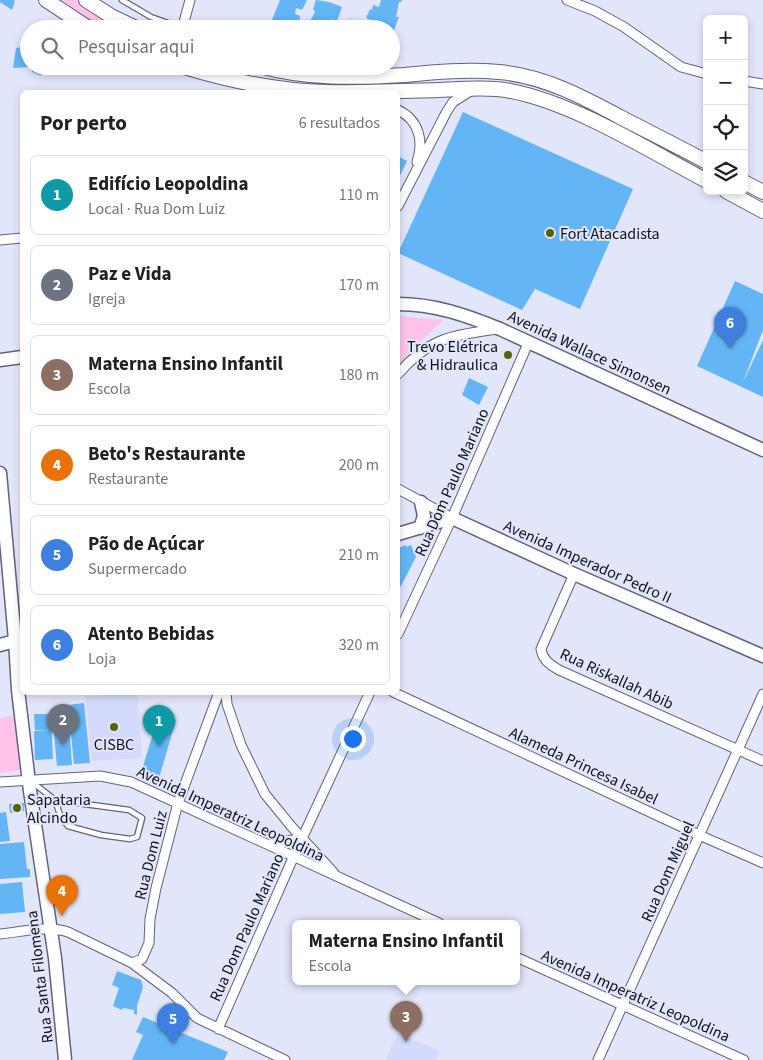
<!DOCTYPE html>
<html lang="pt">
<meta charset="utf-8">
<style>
:root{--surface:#fff;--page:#f2f2f2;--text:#202124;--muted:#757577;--line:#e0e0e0;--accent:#0b8043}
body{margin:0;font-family:"Source Sans 3",sans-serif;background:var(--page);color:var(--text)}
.controls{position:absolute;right:15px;top:15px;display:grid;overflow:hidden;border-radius:8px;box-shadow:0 2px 8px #0003}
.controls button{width:45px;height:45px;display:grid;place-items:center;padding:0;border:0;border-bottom:1px solid var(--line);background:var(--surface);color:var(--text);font:25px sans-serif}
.you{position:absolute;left:352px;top:738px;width:18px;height:18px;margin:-12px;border:4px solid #fff;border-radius:50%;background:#1a73e8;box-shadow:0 0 0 8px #1a73e833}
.badge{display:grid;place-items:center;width:32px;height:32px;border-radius:50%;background:var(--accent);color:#fff;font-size:16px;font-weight:700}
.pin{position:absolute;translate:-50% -41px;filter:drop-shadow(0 1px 2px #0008)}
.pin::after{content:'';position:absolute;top:26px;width:18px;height:15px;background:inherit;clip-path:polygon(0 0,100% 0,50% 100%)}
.popup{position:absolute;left:292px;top:920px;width:228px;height:65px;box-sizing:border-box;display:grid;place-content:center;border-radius:8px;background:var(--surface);filter:drop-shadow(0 1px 4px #0005);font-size:16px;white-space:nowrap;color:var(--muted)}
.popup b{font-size:19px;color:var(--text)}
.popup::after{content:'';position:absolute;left:50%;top:100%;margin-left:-10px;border:10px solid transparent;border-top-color:var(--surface)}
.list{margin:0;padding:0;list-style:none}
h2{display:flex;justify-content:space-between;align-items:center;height:65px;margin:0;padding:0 20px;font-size:21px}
h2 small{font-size:16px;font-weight:400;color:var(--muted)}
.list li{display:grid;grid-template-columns:32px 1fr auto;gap:15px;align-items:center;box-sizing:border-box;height:80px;margin:0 10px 10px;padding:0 10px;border:1px solid var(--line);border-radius:8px}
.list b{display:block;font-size:19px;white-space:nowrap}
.list p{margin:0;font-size:16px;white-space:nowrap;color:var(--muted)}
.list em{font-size:16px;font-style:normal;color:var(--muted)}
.icon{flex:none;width:28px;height:28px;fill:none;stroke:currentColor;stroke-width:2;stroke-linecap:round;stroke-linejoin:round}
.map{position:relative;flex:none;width:763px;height:1060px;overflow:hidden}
.search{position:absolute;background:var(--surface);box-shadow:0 2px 8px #0003;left:20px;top:20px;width:380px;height:55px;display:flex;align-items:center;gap:12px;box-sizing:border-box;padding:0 18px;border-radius:28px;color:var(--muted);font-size:19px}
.panel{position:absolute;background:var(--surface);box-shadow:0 2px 8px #0003;left:20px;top:90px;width:380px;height:605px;border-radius:8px}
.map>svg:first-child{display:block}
</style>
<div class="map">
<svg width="763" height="1060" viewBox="0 0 763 1060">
<rect width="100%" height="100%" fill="#e2e6fb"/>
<path fill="#d3dafb" d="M137 693 142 758 92 761 85 696Z
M398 1033 440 1051 436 1060H385Z"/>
<path fill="#ffc3eb" d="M59 0H75L112 24 123 29H104L70 8Z
M349 18 379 26 378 29H346Z
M398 316 444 320 411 350 398 367Z
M14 716 21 770 0 773V718Z"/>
<path fill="#63b5f5" d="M0 0H13L15 1 12 10 0 2Z
M280 0H307L302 10 296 8 295 14 300 16 298 29 284 28 280 25 271 22Z
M316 0 329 2 342 7 337 21 331 19 329 24 334 26 333 29H306L315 12 313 9Z
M381 0H402L401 2H399L396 17H399L394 30 366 18 370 9 372 10 373 5 379 7Z
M27 33H29V67L13 68 16 48 27 46Z
M31 66H42L41 76 32 72Z
M463 112 633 189 580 309 535 289 522 310 398 253Z
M398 156 407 161 398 180Z
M735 281 763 294V330L743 382 763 340V397L697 366Z
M469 378 488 387 479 405 462 395Z
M406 545V547L411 545 416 557 401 586 398 588V548Z
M84 703 90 763 74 764 68 705Z
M34 714H51L53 759 35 760 34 731 49 730H35Z
M159 714 176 720 159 778 141 773Z
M69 722 72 765 57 766 53 724Z
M24 803V811L10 813 9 804Z
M6 812 10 841 0 842V813Z
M24 842 27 869H30V877L0 879V844Z
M22 882 25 912 0 914V884Z
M117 971 141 980 143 987 137 1006V1015L134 1014V1010L123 1008 122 1010 113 1006 119 988 112 985Z
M143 1017 228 1052 224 1060H132L143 1035 136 1032Z"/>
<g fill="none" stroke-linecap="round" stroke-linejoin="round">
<g stroke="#5f647a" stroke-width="7">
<path id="lane" d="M122 0 151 17 182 28
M32 782 55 800 129 810 142 818 137 837 130 839 101 835 68 826 61 818 55 800"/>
</g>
<g stroke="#5f647a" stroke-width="11">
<path id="street" d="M567 0 595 11 624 27 681 67 707 74
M182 29 190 0
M744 81 763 84
M398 110C419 120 424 141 417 162
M398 206 447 111 453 102 472 90
M0 240 22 238
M398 374C430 337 451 336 497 329
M398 489 452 518
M574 574 541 649C543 660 549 664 559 670L763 761
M398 634 452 518 529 341
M226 692 227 704 241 745 265 794 291 826 334 873
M393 692 699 835 763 863
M0 782 100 776 131 782 439 923
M269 845 303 838
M0 934C21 932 47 925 68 932L132 963 172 993 197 1018 285 1060
M516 957 744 1060
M132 963 142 959 149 943 150 919 156 888 178 803 219 692
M218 1029 293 858 370 692
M598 1060 763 694"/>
</g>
<g stroke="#5f647a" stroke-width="15">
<path id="secondary" d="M398 304C434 304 466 315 500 329L763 450
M0 360 22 357
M0 473 15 640 18 690 30 791 55 958 65 1060
M420 528 424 516 421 502
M398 534 452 518 574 574 763 656
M0 645 22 639"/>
</g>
<g stroke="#5f647a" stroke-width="16">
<path id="primary" d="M46 0 90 29
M86 0 111 16 138 29
M181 66C227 80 277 91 326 92 363 93 402 91 439 90 463 89 488 87 511 91 576 104 648 150 707 181
M260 66C306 79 356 78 404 75 435 72 467 69 499 72 544 76 583 97 622 118 651 133 679 147 707 162
M744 182 763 192
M726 191 763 211"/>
</g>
<use href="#lane" stroke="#fff" stroke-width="4.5"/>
<use href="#street" stroke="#fff" stroke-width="9"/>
<use href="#secondary" stroke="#fff" stroke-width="12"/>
<use href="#primary" stroke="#fff" stroke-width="14"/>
</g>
<g fill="#586304" stroke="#e2e6fb" stroke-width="2">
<circle cx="550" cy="233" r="5"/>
<circle cx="508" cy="355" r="5"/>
<circle cx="114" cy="727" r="5"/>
<circle cx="17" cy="808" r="5"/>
</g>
<g text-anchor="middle" stroke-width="4" stroke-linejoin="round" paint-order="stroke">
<g font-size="16" fill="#10121a" stroke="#e2e6fb" text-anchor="start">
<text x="560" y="239">Fort Atacadista</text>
<text x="498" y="352" text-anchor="end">Trevo Elétrica<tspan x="498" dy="18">&amp; Hidraulica</tspan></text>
<text x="114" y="750" text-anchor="middle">CISBC</text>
<text x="27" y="805">Sapataria<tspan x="27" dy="18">Alcindo</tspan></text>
</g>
<g font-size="16" fill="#10121a" stroke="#e2e6fb">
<text transform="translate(590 352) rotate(25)" y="6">Avenida Wallace Simonsen</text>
<text transform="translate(451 482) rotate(-66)" y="6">Rua Dom Paulo Mariano</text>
<text transform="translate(588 561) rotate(24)" y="6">Avenida Imperador Pedro II</text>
<text transform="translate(617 678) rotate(25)" y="6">Rua Riskallah Abib</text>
<text transform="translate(584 765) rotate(25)" y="6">Alameda Princesa Isabel</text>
<text transform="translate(231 813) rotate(25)" y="6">Avenida Imperatriz Leopoldina</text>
<text transform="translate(150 855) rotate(-76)" y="6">Rua Dom Luiz</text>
<text transform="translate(667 871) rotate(-66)" y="6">Rua Dom Miguel</text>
<text transform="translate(246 927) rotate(-66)" y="6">Rua Dom Paulo Mariano</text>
<text transform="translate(39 977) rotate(-97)" y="6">Rua Santa Filomena</text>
<text transform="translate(636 995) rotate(24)" y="6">Avenida Imperatriz Leopoldina</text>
</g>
</g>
</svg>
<div class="controls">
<button>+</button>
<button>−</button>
<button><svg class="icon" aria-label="locate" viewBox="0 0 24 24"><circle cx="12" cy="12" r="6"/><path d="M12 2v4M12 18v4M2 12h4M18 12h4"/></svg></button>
<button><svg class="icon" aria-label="layers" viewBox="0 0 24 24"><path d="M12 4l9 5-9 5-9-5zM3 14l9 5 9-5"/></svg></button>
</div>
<div class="you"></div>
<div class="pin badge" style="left:159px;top:746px;background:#0f9aa8">1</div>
<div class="pin badge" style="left:63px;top:745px;background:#6b7280">2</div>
<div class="pin badge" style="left:406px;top:1042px;background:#8d6e63">3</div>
<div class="popup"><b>Materna Ensino Infantil</b>Escola</div>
<div class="pin badge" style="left:62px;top:916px;background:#e8710a">4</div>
<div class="pin badge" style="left:173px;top:1044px;background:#3f7fe0">5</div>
<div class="pin badge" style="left:730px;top:348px;background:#3f7fe0">6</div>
<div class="search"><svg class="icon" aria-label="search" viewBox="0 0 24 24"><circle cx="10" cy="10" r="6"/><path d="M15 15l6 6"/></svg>Pesquisar aqui</div>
<section class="panel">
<h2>Por perto<small>6 resultados</small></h2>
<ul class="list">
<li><span class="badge" style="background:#0f9aa8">1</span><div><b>Edifício Leopoldina</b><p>Local · Rua Dom Luiz</p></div><em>110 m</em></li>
<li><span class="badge" style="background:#6b7280">2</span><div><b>Paz e Vida</b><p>Igreja</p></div><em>170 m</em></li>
<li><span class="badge" style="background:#8d6e63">3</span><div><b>Materna Ensino Infantil</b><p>Escola</p></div><em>180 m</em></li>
<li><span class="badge" style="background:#e8710a">4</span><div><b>Beto's Restaurante</b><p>Restaurante</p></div><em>200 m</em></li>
<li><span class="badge" style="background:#3f7fe0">5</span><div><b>Pão de Açúcar</b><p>Supermercado</p></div><em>210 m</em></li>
<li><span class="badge" style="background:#3f7fe0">6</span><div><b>Atento Bebidas</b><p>Loja</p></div><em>320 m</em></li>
</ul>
</section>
</div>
